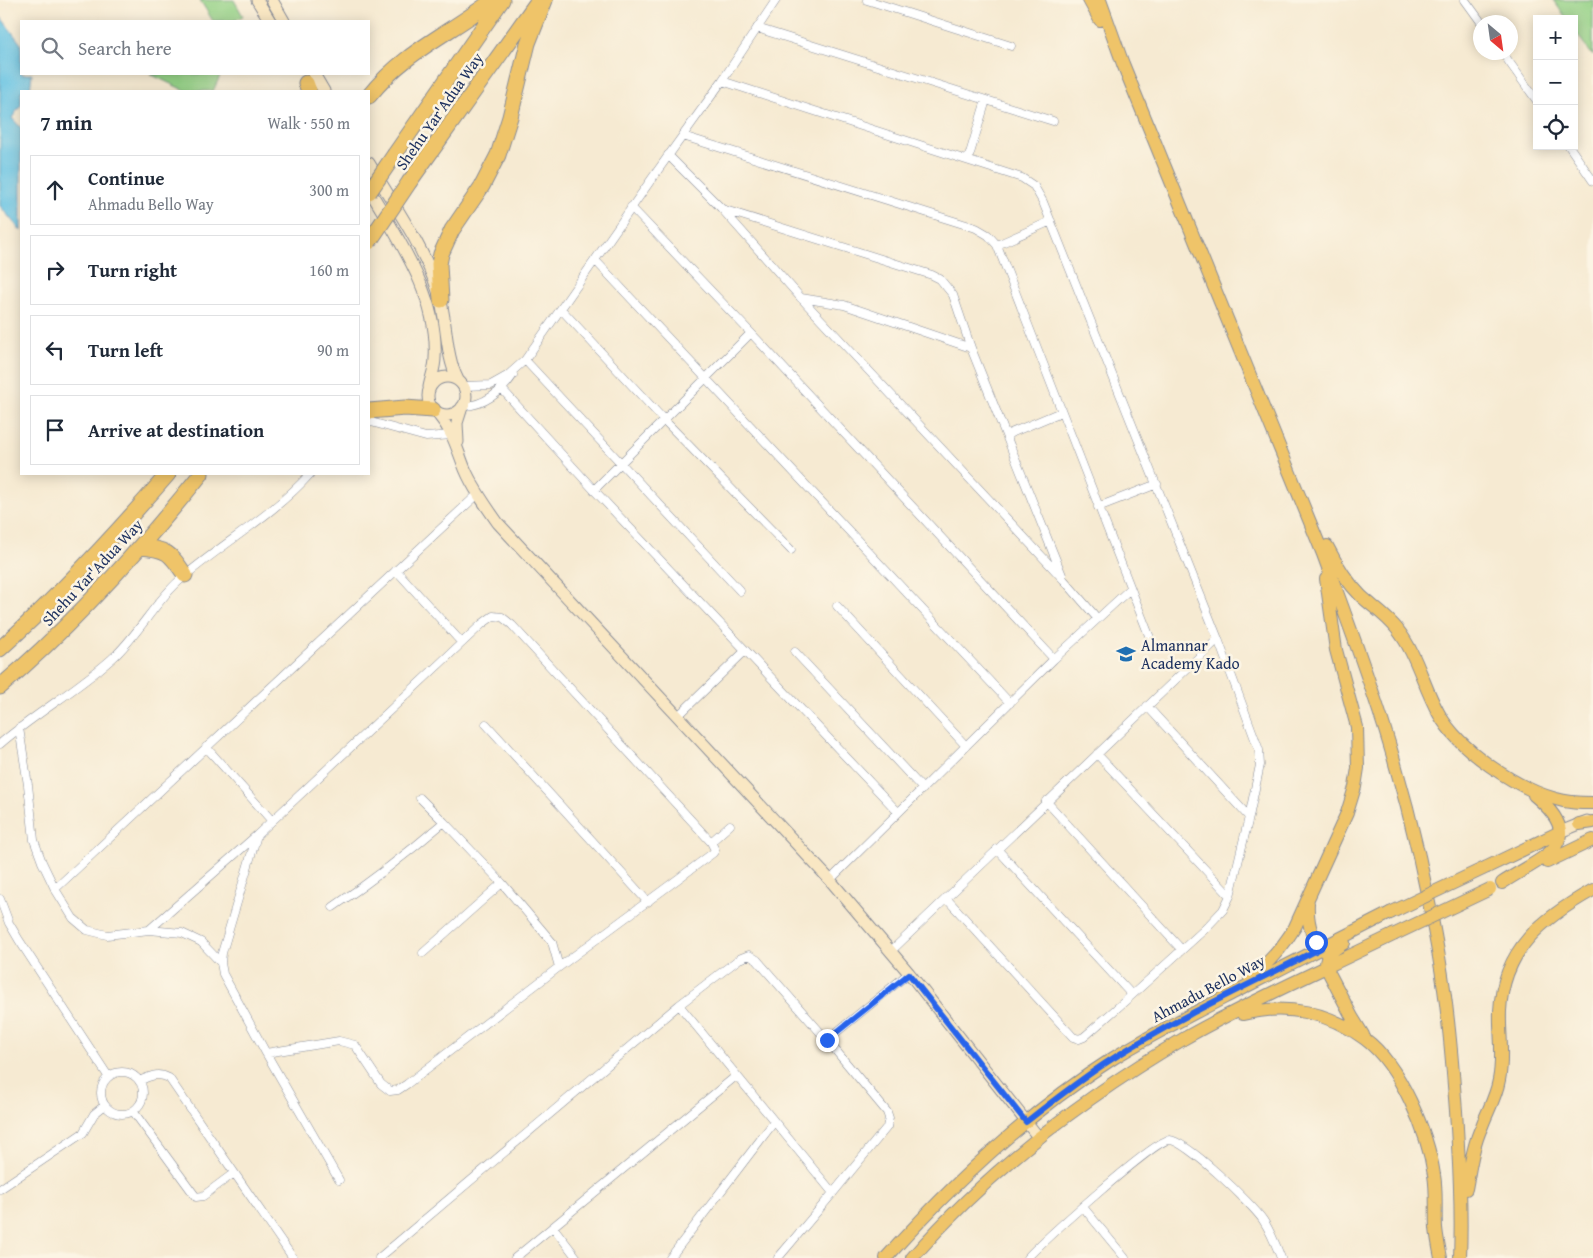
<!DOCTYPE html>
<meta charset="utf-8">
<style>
:root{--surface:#fff;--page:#f2f2f3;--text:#1f2937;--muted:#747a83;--line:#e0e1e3}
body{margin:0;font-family:"Gentium Book Plus",serif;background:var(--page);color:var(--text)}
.controls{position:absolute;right:15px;top:15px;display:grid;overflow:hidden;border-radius:0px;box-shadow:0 2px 12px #0003}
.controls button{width:45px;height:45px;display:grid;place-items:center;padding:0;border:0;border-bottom:1px solid var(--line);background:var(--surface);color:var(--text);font:25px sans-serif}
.compass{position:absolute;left:1473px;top:15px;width:45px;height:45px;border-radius:50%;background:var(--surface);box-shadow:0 2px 12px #0003;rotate:151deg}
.stop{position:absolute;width:15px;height:15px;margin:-11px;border:4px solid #2563eb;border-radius:50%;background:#fff}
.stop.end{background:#2563eb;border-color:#fff;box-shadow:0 1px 5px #0008}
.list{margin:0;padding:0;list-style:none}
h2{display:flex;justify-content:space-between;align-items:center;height:65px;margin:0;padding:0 20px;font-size:21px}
h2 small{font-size:16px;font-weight:400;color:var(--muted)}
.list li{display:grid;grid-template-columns:32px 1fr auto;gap:15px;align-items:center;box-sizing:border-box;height:70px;margin:0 10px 10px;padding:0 10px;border:1px solid var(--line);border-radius:0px}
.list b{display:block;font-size:19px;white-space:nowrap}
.list p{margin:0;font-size:16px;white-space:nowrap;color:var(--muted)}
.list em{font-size:16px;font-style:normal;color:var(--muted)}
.icon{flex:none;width:28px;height:28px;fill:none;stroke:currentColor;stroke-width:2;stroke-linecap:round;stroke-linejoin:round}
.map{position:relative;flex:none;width:1593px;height:1258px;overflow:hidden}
.search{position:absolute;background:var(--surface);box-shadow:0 2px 12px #0003;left:20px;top:20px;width:350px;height:55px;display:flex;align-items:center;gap:12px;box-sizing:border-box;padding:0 18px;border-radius:0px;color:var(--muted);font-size:19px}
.panel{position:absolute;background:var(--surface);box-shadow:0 2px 12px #0003;left:20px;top:90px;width:350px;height:385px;border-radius:0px}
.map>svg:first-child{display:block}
</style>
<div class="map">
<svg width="1593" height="1258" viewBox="0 0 1593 1258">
<rect width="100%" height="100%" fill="#fcf5e5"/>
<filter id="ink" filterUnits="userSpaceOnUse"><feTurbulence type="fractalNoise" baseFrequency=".02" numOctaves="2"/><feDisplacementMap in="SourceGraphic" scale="10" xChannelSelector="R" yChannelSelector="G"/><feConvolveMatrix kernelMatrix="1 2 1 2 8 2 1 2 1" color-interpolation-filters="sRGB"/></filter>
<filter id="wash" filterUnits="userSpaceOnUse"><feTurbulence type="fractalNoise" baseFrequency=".0096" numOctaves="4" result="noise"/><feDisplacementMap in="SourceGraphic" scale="20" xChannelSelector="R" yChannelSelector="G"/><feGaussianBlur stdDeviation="1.12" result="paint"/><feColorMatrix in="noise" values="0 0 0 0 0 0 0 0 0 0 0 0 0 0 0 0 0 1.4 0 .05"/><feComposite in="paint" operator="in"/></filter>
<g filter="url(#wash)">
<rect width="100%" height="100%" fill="#f6ead2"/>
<path fill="#94d186" stroke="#588072" d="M200 0H234L243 16 234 21H213Z
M1553 0H1593V56L1574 30V19H1567Z
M150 74H221L213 91H186Z"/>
<path fill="#65c2e3" stroke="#4078a0" d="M0 16 21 44V74H32L30 91H21V105L12 118 21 128V231L0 206Z"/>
</g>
<g filter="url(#ink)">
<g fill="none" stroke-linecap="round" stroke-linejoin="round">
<g stroke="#888c98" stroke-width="9">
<path id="street" d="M867 0 1011 46
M1465 0 1481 22
M757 28 1053 121
M1502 52 1537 101
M722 81 1022 178 1034 186 1043 202 1218 639 1259 750 1260 765 1249 817 1230 896 1223 910 1205 929 1132 995 1084 1037 1079 1039 1073 1037 946 898
M683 136 976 228 988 235 997 245 1051 221
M1569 146 1593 181
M668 155 722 209 801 298 1064 580 1097 618
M968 160 986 100
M631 207 751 333 1054 659
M722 209 932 275 940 279 953 295 971 348 1062 575
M997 245 1152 643
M595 260 1010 703
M801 298 844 305 971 348
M561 309 664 420 791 550
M525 360 740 591
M464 386 491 385 507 376 525 360 653 177 722 81 776 0
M501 388 594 490 898 812
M464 406C483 406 503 391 513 375
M371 422 426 437 452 435
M1006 435 1061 412
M594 490 751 333
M1098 507 1157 484
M396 570 462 643
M837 606 966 746
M795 652 923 789
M1147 706 1249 817
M678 716 745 651
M486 724 648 902
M19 728 28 785 34 840 42 862 55 889 73 918 87 930 107 935 149 930 182 933 201 942 221 963
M0 744C37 712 81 688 117 654 142 629 159 596 187 574 228 540 274 514 310 474
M206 747 272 821
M1097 754 1230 896
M420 798 444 822
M1046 801 1181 949
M711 842 730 825
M997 849 1132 995
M830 880 1054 659 1130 589
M55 889 478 494
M0 899 9 923 19 940 108 1076
M333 907C372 881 408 853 444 822L502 883 552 942 559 967
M149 930 257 835 482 624 493 616 502 617 512 625 711 842 715 850 713 853 559 967 407 1084 398 1090 390 1091 381 1084 355 1045 339 1041 266 1053 223 974 221 963 222 953 257 835
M890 952 1218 639
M423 953 502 883
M679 1005 833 1193
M827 1040 909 973
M266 1053 339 1180
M101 1093a21 21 0 1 1 42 0a21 21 0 1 1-42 0Z
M139 1081C151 1076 157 1072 169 1078L293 1258
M133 1111 196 1197 203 1196 234 1173
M0 1189 83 1133 94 1114 105 1105
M1083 1207 1125 1258
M553 1227 577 1258
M379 1258 679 1005 739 959 749 955 757 960 827 1040 887 1112 889 1118 887 1127 833 1193 778 1258
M515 1258 736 1076
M670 1258 774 1122
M1027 1258C1043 1241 1154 1140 1169 1140 1185 1139 1253 1205 1263 1220 1271 1232 1276 1245 1281 1258"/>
</g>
<g stroke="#888c98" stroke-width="13">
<path id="secondary" d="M257 0 270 21
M272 0 284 21
M314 74 324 91
M369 163C393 204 423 245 438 291 448 320 444 352 458 380
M369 189C398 239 439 297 435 358 435 368 431 377 429 387
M428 396a19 19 0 1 1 38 0a19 19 0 1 1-38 0Z
M437 413C453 432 456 446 465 469 473 488 486 506 498 523L830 880 909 973 1039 1138
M458 442 457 423 462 407
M1560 832 1587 821"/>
</g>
<g stroke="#888c98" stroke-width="14">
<path id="primary" d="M1089 0 1100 20
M1100 0 1123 64 1323 554C1346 617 1370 679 1389 743 1410 813 1427 885 1439 957 1448 1008 1452 1059 1456 1111 1459 1160 1462 1209 1460 1258
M1327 546C1336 564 1346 581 1361 596 1373 607 1387 616 1397 629 1417 654 1423 686 1439 714 1459 750 1516 788 1556 799 1568 803 1580 803 1593 803
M1579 824 1593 822
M1547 862 1593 840
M1487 867 1560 832
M1502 883C1541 857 1592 843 1534 795
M1308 903C1307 922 1311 940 1326 953
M1344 943C1335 949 1325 954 1326 967L1352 1017 1363 1035
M1250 978C1269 963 1283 947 1295 927L1347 813 1355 787 1358 768 1357 727 1336 650 1326 579
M1243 1014C1286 1003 1329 1012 1365 1039 1400 1065 1428 1133 1434 1175 1437 1192 1435 1210 1436 1228 1437 1238 1439 1248 1441 1258
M1466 1189C1470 1168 1473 1145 1482 1126 1488 1110 1496 1097 1499 1080 1504 1056 1499 1034 1500 1011 1503 949 1543 918 1593 890
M886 1258C953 1183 1027 1113 1112 1059 1152 1034 1194 1013 1235 992 1287 965 1339 939 1390 913
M912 1258C989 1170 1084 1097 1185 1038 1252 1000 1324 969 1393 935"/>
</g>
<g stroke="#888c98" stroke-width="17">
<path id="highway" d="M306 83 309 91
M369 96C405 51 449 34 493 0
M395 154 502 0
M410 181 538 1
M441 300 439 264 441 254 452 230 482 186 498 155 510 117 528 43 545 0
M369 411 405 408 433 410
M140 547C168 549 170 553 185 575
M0 649C60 595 115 535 168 474
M0 687C75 623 140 550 201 474"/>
</g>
<use href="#street" stroke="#fff" stroke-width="8"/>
<use href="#secondary" stroke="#f9e7c3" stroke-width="11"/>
<use href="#primary" stroke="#efc469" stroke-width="12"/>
<use href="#highway" stroke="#efc469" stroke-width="15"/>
<g stroke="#888c98" stroke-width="14" stroke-linecap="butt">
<path id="primary-bridge" d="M1390 913 1487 867
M1393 935 1490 889"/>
</g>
<g stroke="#888c98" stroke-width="17" stroke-linecap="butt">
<path id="highway-bridge" d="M369 192 395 154
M369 242 410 181"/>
</g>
<use href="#primary-bridge" stroke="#efc469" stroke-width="12"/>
<use href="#highway-bridge" stroke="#efc469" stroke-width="15"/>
</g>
</g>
<g fill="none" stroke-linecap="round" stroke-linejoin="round" filter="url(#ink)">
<path stroke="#2563eb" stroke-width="6" d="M827 1040 909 974 1026 1122C1054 1100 1082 1078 1112 1059 1178 1017 1251 984 1321 948L1316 942"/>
</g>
<defs>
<g id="school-bare" transform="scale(1.5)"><path d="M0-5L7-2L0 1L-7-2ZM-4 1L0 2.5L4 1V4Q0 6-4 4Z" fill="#1f6fb2" stroke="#fcf5e5" stroke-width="2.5" paint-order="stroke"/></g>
</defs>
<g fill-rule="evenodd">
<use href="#school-bare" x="1126" y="654"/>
</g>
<g text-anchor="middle" stroke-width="5" stroke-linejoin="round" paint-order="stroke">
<g font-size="16" fill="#1b2f5e" stroke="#fcf5e5">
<text transform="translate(439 111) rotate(-55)" y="6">Shehu Yar'Adua Way</text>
<text transform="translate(92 572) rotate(-47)" y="6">Shehu Yar'Adua Way</text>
<text transform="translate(1208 988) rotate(-28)" y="6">Ahmadu Bello Way</text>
</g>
<g font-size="16" fill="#1b2f5e" stroke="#fcf5e5" text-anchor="start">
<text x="1141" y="651">Almannar<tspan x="1141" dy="18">Academy Kado</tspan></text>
</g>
</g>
</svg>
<div class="controls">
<button>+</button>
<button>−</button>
<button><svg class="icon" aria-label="locate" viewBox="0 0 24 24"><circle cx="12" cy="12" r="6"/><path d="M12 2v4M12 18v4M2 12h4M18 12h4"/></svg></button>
</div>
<svg class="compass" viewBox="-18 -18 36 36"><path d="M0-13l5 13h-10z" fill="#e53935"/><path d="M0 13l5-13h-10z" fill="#747a83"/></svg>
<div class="stop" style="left:1316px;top:942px"></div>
<div class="stop end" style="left:827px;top:1040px"></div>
<div class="search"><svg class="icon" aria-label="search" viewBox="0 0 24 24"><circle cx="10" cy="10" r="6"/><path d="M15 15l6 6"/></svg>Search here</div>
<section class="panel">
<h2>7 min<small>Walk · 550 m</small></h2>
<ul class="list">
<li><svg class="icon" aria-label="ahead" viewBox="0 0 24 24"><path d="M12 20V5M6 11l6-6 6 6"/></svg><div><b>Continue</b><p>Ahmadu Bello Way</p></div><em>300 m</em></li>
<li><svg class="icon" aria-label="right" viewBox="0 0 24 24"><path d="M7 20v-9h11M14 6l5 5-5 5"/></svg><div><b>Turn right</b></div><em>160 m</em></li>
<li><svg class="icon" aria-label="left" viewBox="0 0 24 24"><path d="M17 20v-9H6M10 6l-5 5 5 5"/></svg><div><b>Turn left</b></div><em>90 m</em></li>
<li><svg class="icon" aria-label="arrive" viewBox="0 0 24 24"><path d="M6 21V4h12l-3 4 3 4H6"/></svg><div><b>Arrive at destination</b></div></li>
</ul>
</section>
</div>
